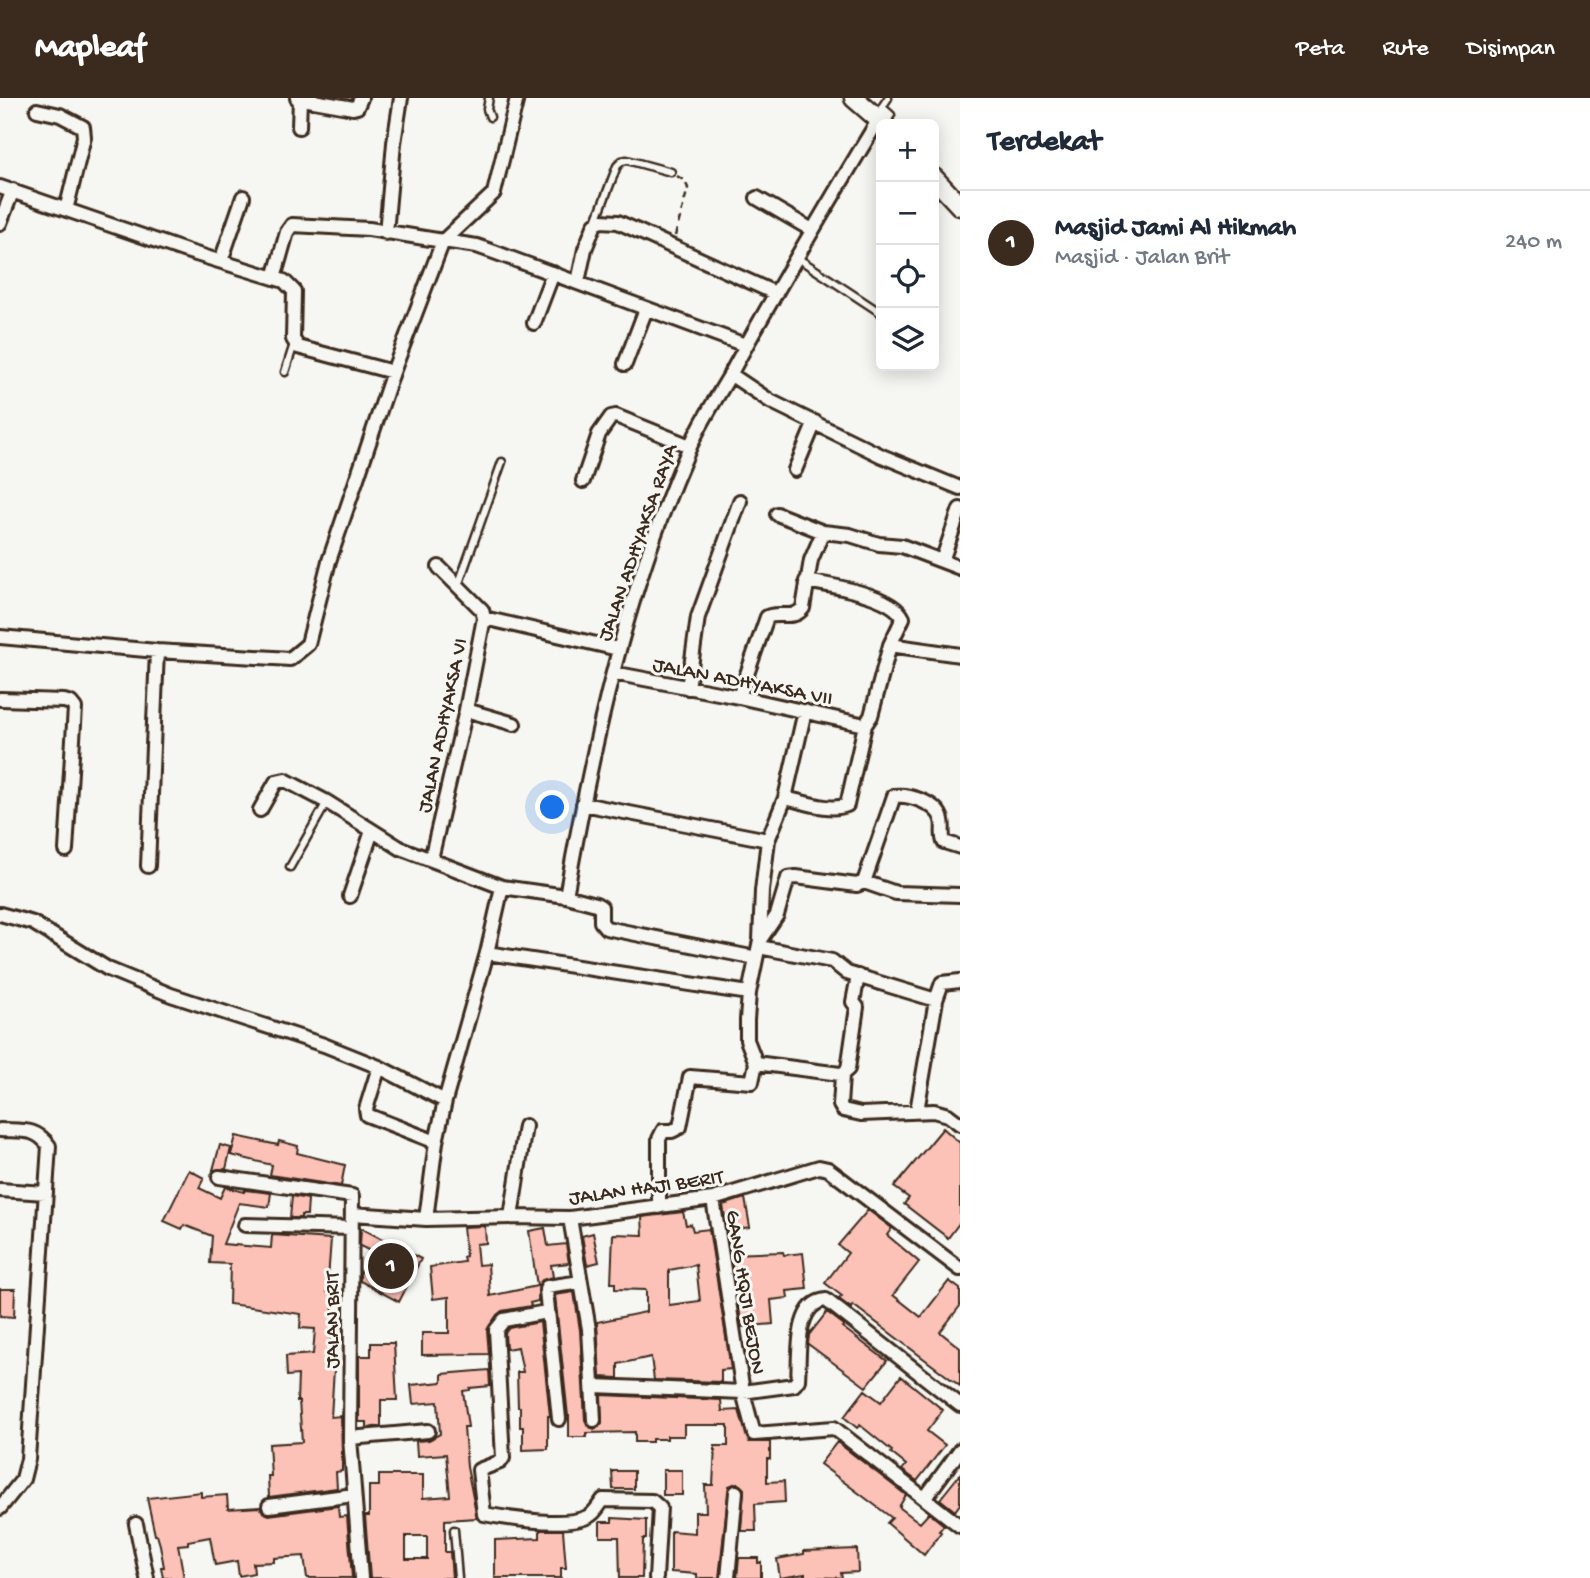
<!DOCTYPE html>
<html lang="id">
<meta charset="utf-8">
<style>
:root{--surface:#fff;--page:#f6f6f7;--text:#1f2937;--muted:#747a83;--line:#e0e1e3;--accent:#3b2a1e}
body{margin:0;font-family:"Gochi Hand",sans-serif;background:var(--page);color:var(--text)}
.controls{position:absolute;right:21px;top:21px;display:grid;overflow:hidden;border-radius:10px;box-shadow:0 4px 18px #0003}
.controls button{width:63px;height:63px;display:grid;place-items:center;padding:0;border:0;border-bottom:2px solid var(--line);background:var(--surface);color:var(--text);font:35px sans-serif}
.you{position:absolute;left:553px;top:710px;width:24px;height:24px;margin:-18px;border:5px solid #fff;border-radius:50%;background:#1a73e8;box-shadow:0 0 0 10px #1a73e833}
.badge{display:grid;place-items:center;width:46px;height:46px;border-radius:50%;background:var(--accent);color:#fff;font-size:23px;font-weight:700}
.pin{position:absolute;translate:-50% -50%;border:4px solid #fff;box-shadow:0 2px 7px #0006}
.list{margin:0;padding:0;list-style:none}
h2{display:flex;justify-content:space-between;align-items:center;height:91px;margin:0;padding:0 28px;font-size:30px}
h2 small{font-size:23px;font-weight:400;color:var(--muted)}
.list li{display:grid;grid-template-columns:46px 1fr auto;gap:21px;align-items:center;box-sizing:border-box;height:105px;padding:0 28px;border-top:2px solid var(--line)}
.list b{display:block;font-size:26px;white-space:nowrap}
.list p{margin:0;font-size:23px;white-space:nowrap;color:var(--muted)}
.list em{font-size:23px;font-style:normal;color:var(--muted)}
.icon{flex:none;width:38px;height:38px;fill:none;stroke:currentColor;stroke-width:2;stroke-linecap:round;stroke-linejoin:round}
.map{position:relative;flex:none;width:960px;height:1480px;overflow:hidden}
header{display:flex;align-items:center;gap:42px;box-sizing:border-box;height:98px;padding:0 35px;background:var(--accent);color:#fff}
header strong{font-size:33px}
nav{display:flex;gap:38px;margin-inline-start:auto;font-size:24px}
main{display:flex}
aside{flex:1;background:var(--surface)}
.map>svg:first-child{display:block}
</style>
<header>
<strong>Mapleaf</strong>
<nav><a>Peta</a><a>Rute</a><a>Disimpan</a></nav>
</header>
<main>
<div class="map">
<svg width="960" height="1480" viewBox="0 0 960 1480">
<rect width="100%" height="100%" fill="#f6f6f2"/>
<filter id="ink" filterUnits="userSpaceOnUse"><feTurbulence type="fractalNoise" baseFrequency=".0143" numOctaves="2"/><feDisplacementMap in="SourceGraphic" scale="14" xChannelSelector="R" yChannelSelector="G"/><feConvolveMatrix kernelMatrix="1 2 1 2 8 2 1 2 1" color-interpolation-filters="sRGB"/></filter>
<g filter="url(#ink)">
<path fill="#fcc1b7" stroke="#3b2a1e" stroke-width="2" fill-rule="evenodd" d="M943 1030 960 1045V1124L948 1140 904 1106 909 1100 894 1089Z
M236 1038 278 1047 279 1043 298 1048 297 1055 345 1067 341 1088 270 1077 272 1067 231 1057Z
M220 1047 231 1050 226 1071 213 1072Z
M189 1072 204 1080 199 1090 220 1100 225 1089 244 1094 245 1092 271 1095 269 1109 239 1105 223 1146 271 1150 272 1137 331 1141 327 1195 334 1183 331 1255H335L331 1319 341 1318 342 1356V1373L336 1374 337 1390 269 1399 268 1378H271L269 1346 302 1344 299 1303H297L298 1277 287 1278 286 1258 313 1256 315 1231 300 1230 301 1216 229 1206 230 1166 210 1165 212 1138 184 1127 182 1131 164 1123Z
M292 1098 308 1101 307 1117H301V1120H290Z
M745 1100 750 1129 727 1133 723 1107Z
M868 1112 892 1130 887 1137 919 1164 893 1197 921 1219 949 1183 960 1191V1208L940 1234 960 1250V1288L853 1207 851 1210 839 1201 842 1198 825 1185 848 1155 838 1147Z
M683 1114 686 1127 691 1126 693 1133 709 1131 731 1271 721 1272V1284L654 1282 651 1259 618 1266V1280L600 1279 597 1224 646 1214V1192L615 1191V1185H611L613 1136 643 1137 642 1119ZM696 1167 700 1203 669 1207V1172Z
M485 1128 486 1145 476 1146 478 1167 488 1166 490 1198 537 1188 529 1133 545 1130 548 1148 566 1146 569 1165 551 1167 553 1179 542 1182 539 1186 538 1203 530 1205 531 1208 502 1213 497 1217 487 1232 489 1256 422 1257V1235H449V1199L433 1201 430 1169 464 1164 463 1159 466 1158 463 1129Z
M361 1130 421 1161 399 1204 360 1183V1176L372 1154 360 1148Z
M593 1135 599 1164 587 1167 582 1138Z
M783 1154 784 1157 803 1155 807 1191 787 1193 788 1200 771 1202 773 1226 742 1229 730 1156Z
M0 1191H15L14 1219 0 1218Z
M574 1194 580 1232 585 1322 589 1329 595 1331 602 1325 601 1297 721 1302 722 1313 739 1312 749 1344H770V1361H767V1384L784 1383 785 1404 755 1406 756 1433H741L744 1391 737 1385 729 1388 719 1480H697V1476L671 1474V1433L695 1435V1414H706L705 1387H713L715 1348H728V1327H684V1338H667V1341H652V1344H635V1334L586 1335V1339H569V1318H568L555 1197Z
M827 1214 844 1227 842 1229 887 1263 866 1289 808 1246 809 1237Z
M540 1224 550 1318H548V1351L523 1352V1329H520V1309H518L517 1274H523L518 1249 506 1251 505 1235 509 1230Z
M371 1245H394L397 1302H381V1328L367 1330V1324H359V1258H371Z
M489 1272 490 1288 470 1290V1292L463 1293 468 1329H464L467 1369 477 1420 445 1422V1454H450L452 1480H370L365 1418H369V1388H379V1377H423V1400L450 1398 446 1356 417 1358 416 1343 429 1342 440 1336 438 1304 413 1306 411 1287 442 1284V1276ZM406 1438H427V1461H406Z
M901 1278 943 1312 927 1333 945 1347 917 1383 902 1372 906 1367 891 1355 892 1353 860 1327 857 1330 844 1319 865 1292 881 1304Z
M837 1344 906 1397 899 1409 920 1425 929 1415 944 1427 939 1433 941 1434 924 1457 887 1425 892 1420 820 1366Z
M663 1372H682V1397H663Z
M612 1373H634V1391H613Z
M960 1376V1406L955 1413 940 1401Z
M201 1394V1399L227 1397 228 1411 260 1409 263 1414 269 1417 338 1408 339 1419 347 1418 352 1480H307L304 1458 274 1460V1464L253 1465 254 1475 239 1478 237 1463 215 1467 210 1439 188 1443V1446L178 1447 184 1480H163L161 1469H164L160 1447 157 1437H155L147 1400Z
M612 1420 646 1422V1441H643L642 1480H620L619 1439H600V1424H612Z
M540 1432H563L566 1470H561V1480H495V1442L540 1440Z
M857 1451 858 1474 841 1475 842 1480 805 1479V1476L780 1480 777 1461 804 1456V1453Z
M739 1460H758V1465L761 1464V1480H737Z"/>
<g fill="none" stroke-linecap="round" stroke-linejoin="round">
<g stroke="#3b2a1e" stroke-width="11">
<path id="lane" d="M489 0 487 11 490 19
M885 25 891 17 882 9 888 0
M596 123 617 68 622 63 627 62 671 74
M796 159 881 215
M285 274 294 246
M458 488 502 364
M290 769 327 704
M454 1432 458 1480"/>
</g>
<g stroke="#3b2a1e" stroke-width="18">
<path id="street" d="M297 0 353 10 357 9 361 0
M37 12 60 17 83 29 84 39 66 112
M299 29 300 1
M0 89 186 153 284 183 294 193 293 241 298 249 393 274 443 143 477 148 494 154 745 247
M757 100 812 132
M0 125 13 92
M386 135 394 45 401 0
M221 163 243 99
M274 180 287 134 292 127 369 131 443 143 494 95 517 0
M578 184 585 151 595 126 601 123 618 124 775 195
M534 225 553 175
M625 266 646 211
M730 276 770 303 882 358 960 390
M795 372 815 324
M583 383 599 336 611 319 616 318 690 348
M777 416 823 434 850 437 879 446 902 448 960 470
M942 463 960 411
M439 469 482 512 484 520
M0 539 157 553 290 561 308 546 329 463 393 274
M890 547 960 557
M613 575 739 599 865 627
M688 590 698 519 740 403
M739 599 767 519C779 513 793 523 803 510L811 462 823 434
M0 601 64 603 71 605 75 610 66 752
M466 612 514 626
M785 700C804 704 830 714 847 707L865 627 871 618 890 547 903 520C893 497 830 487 806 483
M583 706 768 742
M260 712 276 684 285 682 327 704 400 750 502 789 566 798 596 806 601 809V824L606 830 756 860
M431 761 466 612 484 520 618 551
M148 768 157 553
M864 784 896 795 960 797
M350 798 372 733
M566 798C593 646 626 493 689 351 700 325 716 301 730 277 777 190 828 106 879 21
M0 816 33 825 108 871 171 897 324 947 379 969 445 1003
M760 842 777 817 788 780 796 779 857 787 864 784 894 698C909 696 938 705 942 722 944 729 941 736 944 744L960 749
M759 849 832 863 847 875 936 902
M487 855 749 895
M756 965 840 976 842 978 840 1007 843 1012 861 1016 934 1013 948 1017 960 1026
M379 969 366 1011 367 1017 436 1044
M841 977 848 971 857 909 853 904 858 878
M917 1013 936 902 942 885 960 883
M0 1032C21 1033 36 1029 49 1048L28 1361 23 1381 0 1410
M219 1079 352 1098 350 1340 361 1480
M0 1092 46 1095
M713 1101 743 1294 754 1336 834 1330 960 1428
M659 1109V1041L663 1033H672L680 1029 690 979 752 984 756 965 747 942V922L749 895 760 842 762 793 768 742 785 700 805 613
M352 1116 426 1121 511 1119 570 1120 713 1101 819 1069 828 1071 960 1171
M511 1119 525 1028
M570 1120 589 1231 594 1322
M426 1121 436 1044 445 1003 487 855 502 789
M245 1127 351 1130
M546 1214 504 1222 496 1232 503 1360 500 1364 479 1372 484 1416C506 1420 576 1432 593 1415 597 1411 600 1406 603 1402L652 1403 660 1410 656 1480
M594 1288 743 1294 794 1287 798 1282C800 1259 794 1205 826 1202L960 1307
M559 1321 546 1192 547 1189 581 1184
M350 1340 428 1333
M925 1400 960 1352
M269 1408 354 1397
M136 1426 147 1480
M728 1480 736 1394"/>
</g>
<g stroke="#3b2a1e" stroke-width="23">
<path id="secondary" d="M854 0 884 26
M934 80 960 108"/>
</g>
<path stroke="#3b2a1e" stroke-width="2.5" stroke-dasharray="7 5" stroke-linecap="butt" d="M675 138 688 90 685 83 677 78"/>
<use href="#lane" stroke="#f6f6f2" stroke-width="6"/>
<use href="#street" stroke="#f6f6f2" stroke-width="12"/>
<use href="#secondary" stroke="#f6f6f2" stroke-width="18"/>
</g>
</g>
<g text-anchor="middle" stroke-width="6" stroke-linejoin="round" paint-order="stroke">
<g font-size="21" fill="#3b2a1e" stroke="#f6f6f2">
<text transform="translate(636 444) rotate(-71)" y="7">JALAN ADHYAKSA RAYA</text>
<text transform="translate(743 582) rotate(11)" y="7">JALAN ADHYAKSA VII</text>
<text transform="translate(441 627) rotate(-78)" y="7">JALAN ADHYAKSA VI</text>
<text transform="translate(646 1088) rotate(-8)" y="7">JALAN HAJI BERIT</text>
<text transform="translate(747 1194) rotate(81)" y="7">GANG HQJI BEJON</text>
<text transform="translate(331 1222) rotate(-90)" y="7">JALAN BRIT</text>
</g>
</g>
</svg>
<div class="controls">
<button>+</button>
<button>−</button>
<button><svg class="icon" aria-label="locate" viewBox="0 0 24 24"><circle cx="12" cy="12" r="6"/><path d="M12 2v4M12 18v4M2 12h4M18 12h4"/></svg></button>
<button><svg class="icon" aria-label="layers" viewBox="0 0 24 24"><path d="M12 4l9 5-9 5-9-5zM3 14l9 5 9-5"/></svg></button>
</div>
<div class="you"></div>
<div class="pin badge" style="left:391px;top:1168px">1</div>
</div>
<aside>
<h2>Terdekat<small></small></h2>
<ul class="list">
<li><span class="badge">1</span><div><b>Masjid Jami Al Hikmah</b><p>Masjid · Jalan Brit</p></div><em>240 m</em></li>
</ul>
</aside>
</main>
